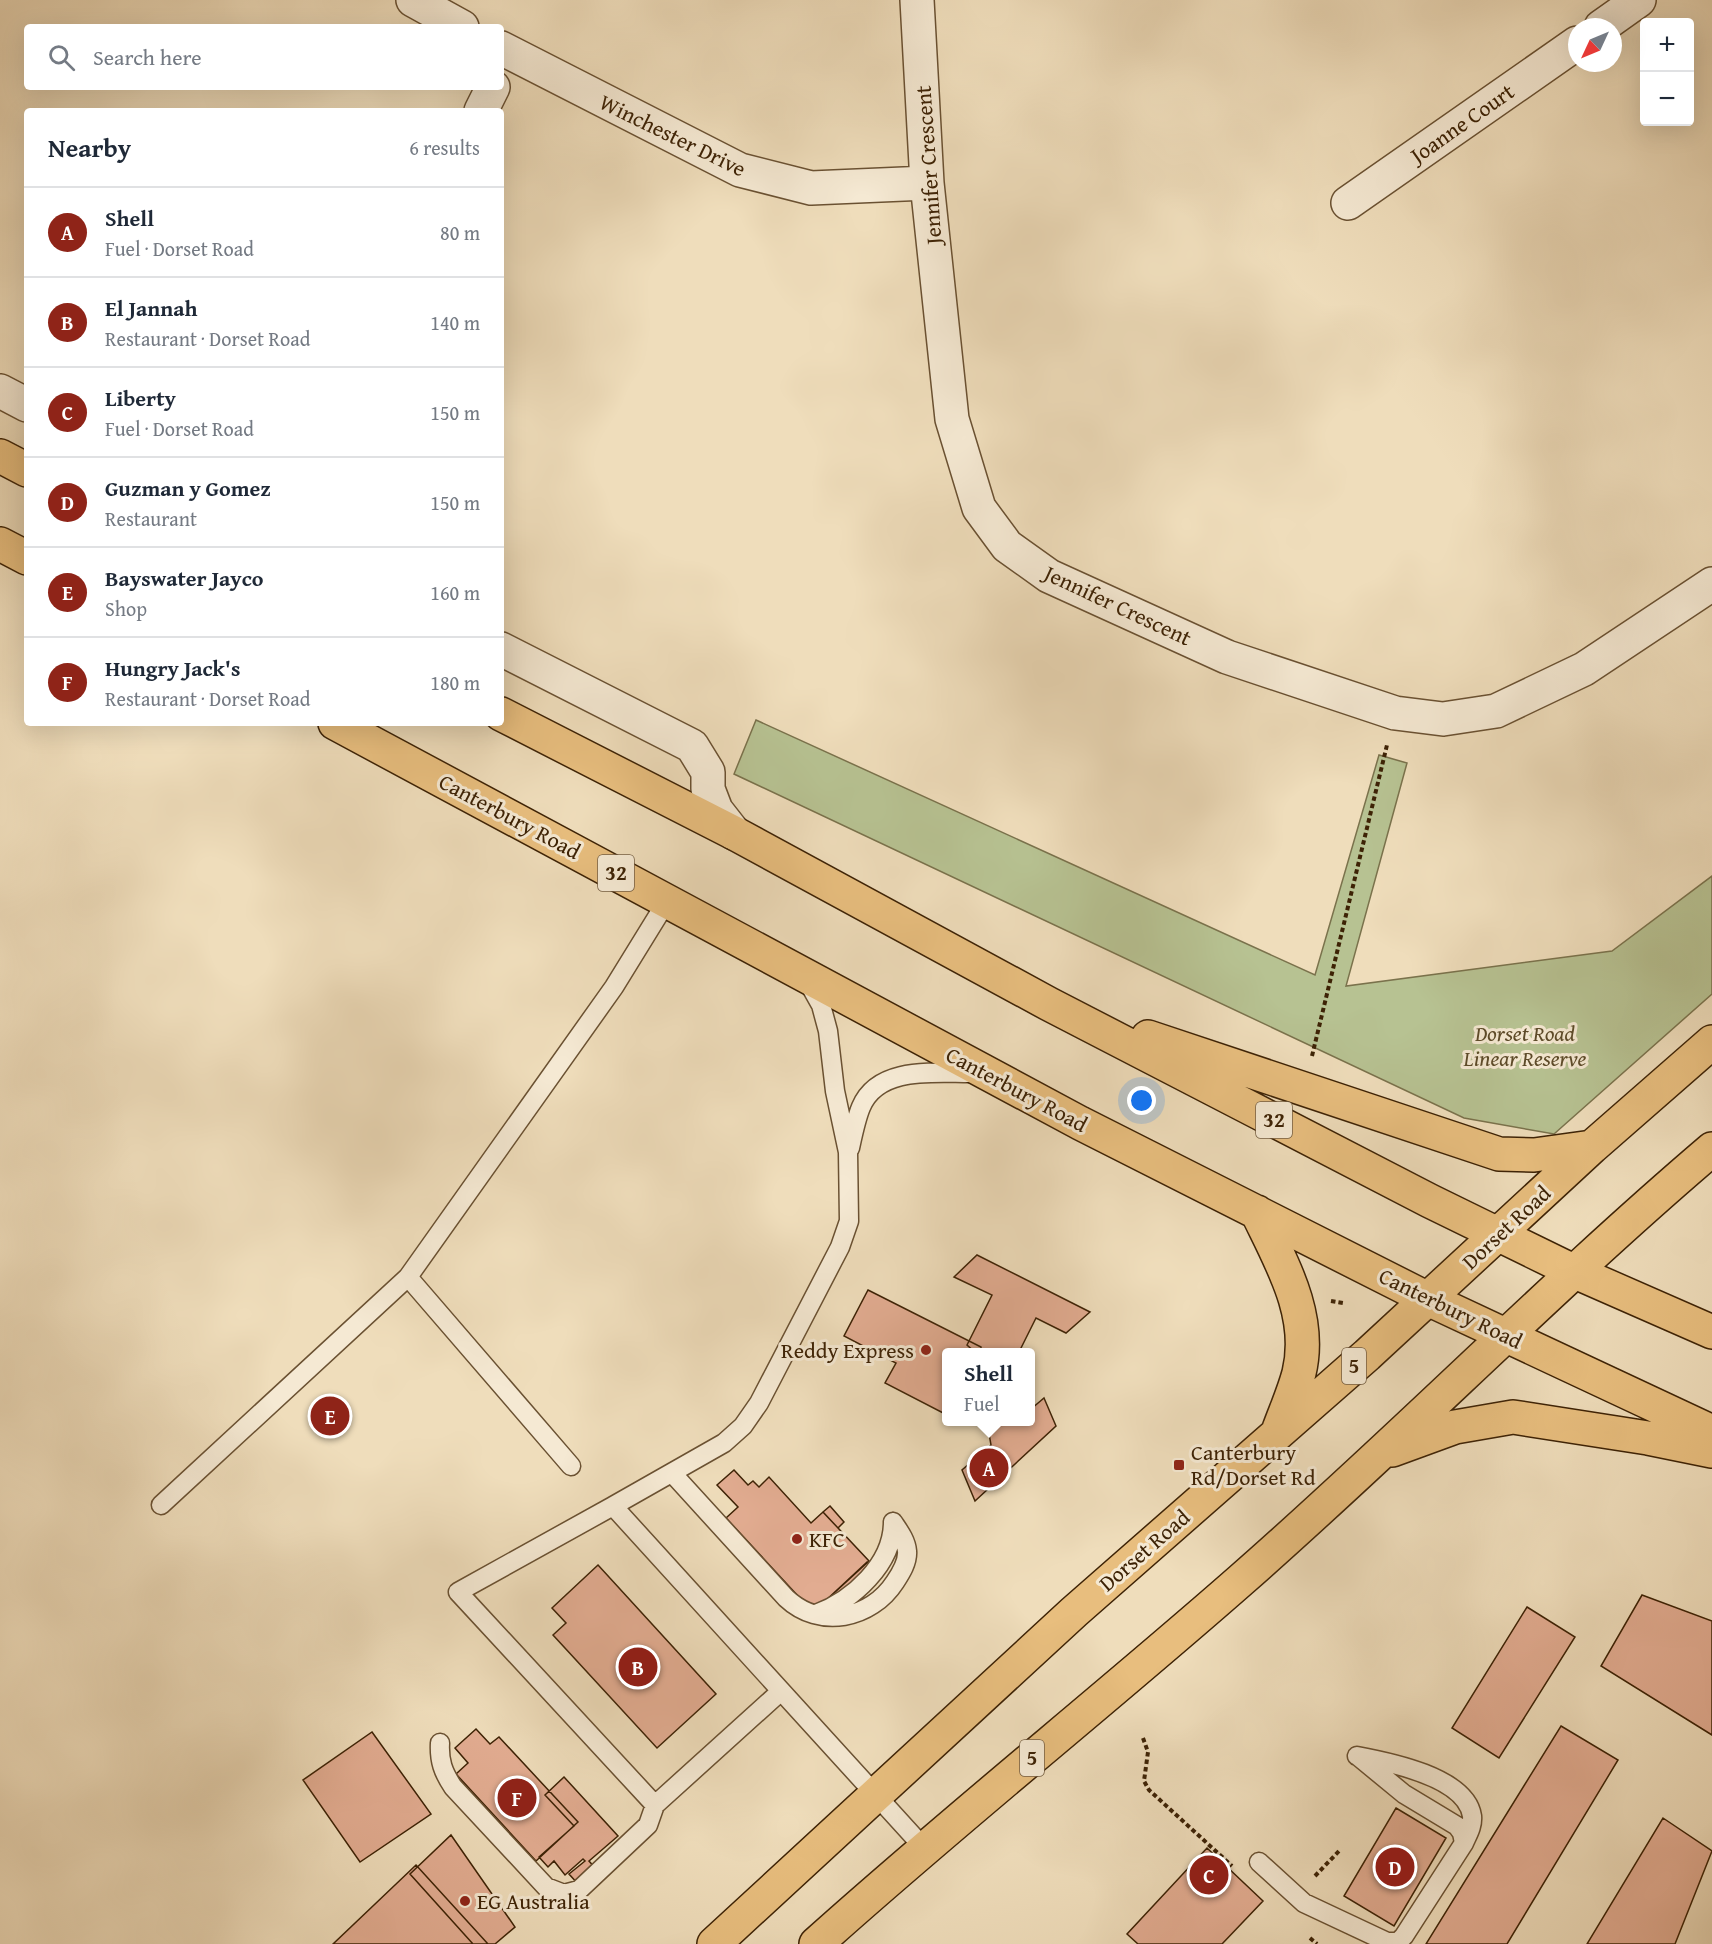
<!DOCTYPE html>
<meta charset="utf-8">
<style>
:root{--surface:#fff;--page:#f6f6f7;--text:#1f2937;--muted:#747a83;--line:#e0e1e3;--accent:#8f2418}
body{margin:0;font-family:"Gentium Book Plus",serif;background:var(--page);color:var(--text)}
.controls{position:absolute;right:18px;top:18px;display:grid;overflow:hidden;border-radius:6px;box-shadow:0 6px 24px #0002}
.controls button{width:54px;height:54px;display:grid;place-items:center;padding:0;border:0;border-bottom:2px solid var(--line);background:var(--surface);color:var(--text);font:30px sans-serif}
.compass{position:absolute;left:1568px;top:18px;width:54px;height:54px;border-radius:50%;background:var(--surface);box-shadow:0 6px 24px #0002;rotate:226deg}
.you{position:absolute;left:1142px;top:1101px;width:21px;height:21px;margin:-15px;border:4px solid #fff;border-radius:50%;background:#1a73e8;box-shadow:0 0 0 9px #1a73e833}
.badge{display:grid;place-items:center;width:39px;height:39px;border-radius:50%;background:var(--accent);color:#fff;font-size:20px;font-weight:700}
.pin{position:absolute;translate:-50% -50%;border:3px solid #fff;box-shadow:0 2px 6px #0006}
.popup{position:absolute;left:942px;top:1348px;width:93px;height:78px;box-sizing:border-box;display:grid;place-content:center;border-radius:6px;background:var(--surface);filter:drop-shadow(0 2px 4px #0005);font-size:20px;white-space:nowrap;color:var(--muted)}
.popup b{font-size:22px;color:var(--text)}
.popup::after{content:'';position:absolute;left:50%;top:100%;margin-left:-12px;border:12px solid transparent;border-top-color:var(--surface)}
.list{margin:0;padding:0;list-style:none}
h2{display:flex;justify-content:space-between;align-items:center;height:78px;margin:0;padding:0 24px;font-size:26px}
h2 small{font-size:20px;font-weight:400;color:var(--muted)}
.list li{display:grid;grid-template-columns:39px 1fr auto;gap:18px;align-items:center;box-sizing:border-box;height:90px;padding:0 24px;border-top:2px solid var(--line)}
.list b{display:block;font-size:22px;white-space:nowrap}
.list p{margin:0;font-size:20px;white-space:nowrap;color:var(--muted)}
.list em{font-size:20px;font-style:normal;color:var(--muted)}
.icon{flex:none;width:33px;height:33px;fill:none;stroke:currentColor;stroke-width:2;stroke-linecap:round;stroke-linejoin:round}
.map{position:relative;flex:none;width:1712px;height:1944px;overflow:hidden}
.search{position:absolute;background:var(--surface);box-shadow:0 6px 24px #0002;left:24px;top:24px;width:480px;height:66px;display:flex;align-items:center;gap:15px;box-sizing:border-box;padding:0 21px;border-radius:6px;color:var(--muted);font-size:22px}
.panel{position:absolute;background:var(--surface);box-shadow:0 6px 24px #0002;left:24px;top:108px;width:480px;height:618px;border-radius:6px}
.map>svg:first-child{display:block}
</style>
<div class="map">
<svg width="1712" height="1944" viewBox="0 0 1712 1944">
<rect width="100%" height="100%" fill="#efddbb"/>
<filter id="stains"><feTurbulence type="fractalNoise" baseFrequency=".00333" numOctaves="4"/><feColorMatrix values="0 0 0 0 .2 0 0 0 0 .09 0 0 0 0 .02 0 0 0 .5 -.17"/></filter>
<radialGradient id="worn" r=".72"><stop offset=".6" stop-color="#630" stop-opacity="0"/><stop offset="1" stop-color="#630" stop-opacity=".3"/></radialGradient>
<path fill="#b7c292" stroke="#7a724c" stroke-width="1.5" d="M756 720 1315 975 1379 755 1407 763 1346 986 1612 951 1712 876V994L1554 1134 1464 1118 734 774Z"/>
<path fill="#e2ac91" stroke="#3d2205" stroke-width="1.5" d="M977 1255 1090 1312 1066 1333 1036 1318 1019 1352H975L967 1345 992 1295 954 1277Z
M868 1290 981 1347V1352H947V1415L885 1383 896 1363 844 1336Z
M1044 1398 1056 1426 975 1501 962 1470 991 1445 987 1422H1031V1409Z
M734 1470 748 1485 753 1481 759 1487 769 1477 811 1523 823 1512 869 1561 822 1604 811 1606 798 1596 726 1518 738 1507 717 1485Z
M830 1506 844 1522 838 1528 823 1512Z
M867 1562 873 1569 813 1617 822 1604Z
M598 1565 716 1694 657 1748 553 1635 566 1623 552 1608Z
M1642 1595 1712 1621V1735L1601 1666Z
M1527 1607 1575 1637 1499 1758 1452 1728Z
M1561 1726 1618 1760 1507 1944H1426Z
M476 1729 490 1744 499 1737 578 1822 536 1861 456 1774 468 1763 455 1748Z
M372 1732 431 1814 360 1862 303 1780Z
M564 1777 618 1836 589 1861 597 1870 579 1885 569 1874 585 1861 583 1859 565 1875 554 1861 548 1867 539 1857 574 1826 545 1795Z
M1396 1808 1446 1838 1394 1926 1344 1896Z
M1663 1818 1712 1851 1675 1944H1587Z
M451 1835 515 1927 495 1944H473L410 1874Z
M1207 1848 1263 1901 1222 1944H1138L1127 1934Z
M416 1865 488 1944H333Z"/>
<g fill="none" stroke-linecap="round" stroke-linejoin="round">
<g stroke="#6a5132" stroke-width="21">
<path id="lane" d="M807 980 821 1005 828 1031 835 1091 848 1152 849 1221 840 1247 759 1403 743 1426 724 1443 613 1506 925 1849
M850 1148C853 1134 856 1119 861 1107 879 1064 939 1074 976 1073
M408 1277 571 1466
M672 1473 786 1598C820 1630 871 1619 895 1582 901 1573 908 1562 907 1551 906 1540 899 1531 893 1522
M161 1505 408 1277 614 987 667 901
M613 1506 458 1592 655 1805
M816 1614C853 1600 893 1564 893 1522
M440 1743C439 1761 443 1772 453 1787L546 1887 564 1894 579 1890 648 1825 655 1805 780 1692
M1359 1757 1404 1794 1457 1826 1462 1833 1464 1843
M1259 1862 1304 1903 1387 1942H1398L1404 1936 1464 1843C1468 1834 1473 1826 1472 1816 1466 1777 1389 1762 1357 1756"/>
</g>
<g stroke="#6a5132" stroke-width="36">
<path id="street" d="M413 0 462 27
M917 0 927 183 952 419 979 508 1007 546 1049 576 1227 657 1395 713 1443 719 1496 711 1584 669 1712 584
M1601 27 1639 0
M501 48 740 170 811 188 927 183
M481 111 493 87
M1348 203 1577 43
M0 391 27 405
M501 649 692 746 708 772V789L716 810 734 833"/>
</g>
<g stroke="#3d2205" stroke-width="36">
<path id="primary" d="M0 456 27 470
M0 544 27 558
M501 714 734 833 1049 1004 1430 1201 1573 1271 1712 1332
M335 723 1080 1123 1428 1299 1712 1432
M1148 1037 1499 1154 1534 1155 1592 1147
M1257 1212C1281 1262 1313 1315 1299 1373 1294 1392 1286 1410 1279 1429
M1392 1450 1455 1427 1513 1417 1648 1438 1712 1451
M714 1944 1074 1612 1367 1355 1592 1147 1712 1042
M816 1944C955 1819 1101 1703 1241 1580 1401 1440 1550 1287 1712 1149"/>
</g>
<path stroke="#3d2205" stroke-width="4" stroke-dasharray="4.5 3" stroke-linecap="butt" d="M1312 1056 1387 745
M1331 1301 1343 1303
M1143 1738 1148 1752 1144 1781 1149 1790 1232 1866
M1315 1876 1339 1851
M1310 1938 1317 1944"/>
<use href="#lane" stroke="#f5e9d3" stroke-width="18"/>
<use href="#street" stroke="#f5e9d3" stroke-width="33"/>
<use href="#primary" stroke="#e8be7e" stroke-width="33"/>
</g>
<g fill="#8f2418" stroke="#f5e9d3" stroke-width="2">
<circle cx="926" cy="1350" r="6"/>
<rect x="1173" y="1459" width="12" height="12" rx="3"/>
<circle cx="797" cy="1539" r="6"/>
<circle cx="465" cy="1901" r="6"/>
</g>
<g text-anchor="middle" stroke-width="6" stroke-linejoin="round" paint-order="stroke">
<g fill="#f5e9d3" stroke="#745e43" stroke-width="1.5">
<rect x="598" y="855" width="36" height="36" rx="4.5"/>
<rect x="1256" y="1102" width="36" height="36" rx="4.5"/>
<rect x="1342" y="1348" width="24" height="36" rx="4.5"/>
<rect x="1020" y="1740" width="24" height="36" rx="4.5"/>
</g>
<g font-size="21" font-weight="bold" fill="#3d2205">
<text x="616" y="880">32</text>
<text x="1274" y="1127">32</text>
<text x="1354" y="1373">5</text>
<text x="1032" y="1765">5</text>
</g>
<g font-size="22" fill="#3d2205" stroke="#f5e9d3">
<text transform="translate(1462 123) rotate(-35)" y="8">Joanne Court</text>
<text transform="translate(673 135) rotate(26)" y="8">Winchester Drive</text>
<text transform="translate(928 165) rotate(-94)" y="8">Jennifer Crescent</text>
<text transform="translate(1118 605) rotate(25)" y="8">Jennifer Crescent</text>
<text transform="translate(510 816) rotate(28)" y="8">Canterbury Road</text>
<text transform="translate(1017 1089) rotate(28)" y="8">Canterbury Road</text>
<text transform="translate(1506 1227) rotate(-43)" y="8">Dorset Road</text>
<text transform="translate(1451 1308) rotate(26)" y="8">Canterbury Road</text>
<text transform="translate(1144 1550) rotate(-41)" y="8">Dorset Road</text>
</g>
<g font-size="22" font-style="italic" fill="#5c4a28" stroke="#f5e9d3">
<text x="1525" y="1041">Dorset Road<tspan x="1525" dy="25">Linear Reserve</tspan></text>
</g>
<g font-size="22" fill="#3d2205" stroke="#f5e9d3" text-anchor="start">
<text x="914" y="1358" text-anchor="end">Reddy Express</text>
<text x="1191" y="1460">Canterbury<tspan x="1191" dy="25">Rd/Dorset Rd</tspan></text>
<text x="809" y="1547">KFC</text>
<text x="477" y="1909">EG Australia</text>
</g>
</g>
<rect width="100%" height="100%" filter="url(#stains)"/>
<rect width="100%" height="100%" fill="url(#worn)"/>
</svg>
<div class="controls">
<button>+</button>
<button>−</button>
</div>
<svg class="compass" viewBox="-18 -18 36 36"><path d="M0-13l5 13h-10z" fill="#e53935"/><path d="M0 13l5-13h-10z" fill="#747a83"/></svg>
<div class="you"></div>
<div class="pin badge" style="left:989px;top:1468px">A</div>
<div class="popup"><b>Shell</b>Fuel</div>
<div class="pin badge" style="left:638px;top:1667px">B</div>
<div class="pin badge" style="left:1209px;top:1875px">C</div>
<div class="pin badge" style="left:1395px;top:1867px">D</div>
<div class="pin badge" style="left:330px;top:1416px">E</div>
<div class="pin badge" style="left:517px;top:1798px">F</div>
<div class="search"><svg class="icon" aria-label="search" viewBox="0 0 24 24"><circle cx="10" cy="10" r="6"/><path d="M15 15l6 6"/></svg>Search here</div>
<section class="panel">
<h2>Nearby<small>6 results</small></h2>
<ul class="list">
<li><span class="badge">A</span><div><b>Shell</b><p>Fuel · Dorset Road</p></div><em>80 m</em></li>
<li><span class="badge">B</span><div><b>El Jannah</b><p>Restaurant · Dorset Road</p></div><em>140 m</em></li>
<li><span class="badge">C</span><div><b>Liberty</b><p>Fuel · Dorset Road</p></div><em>150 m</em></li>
<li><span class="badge">D</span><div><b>Guzman y Gomez</b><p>Restaurant</p></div><em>150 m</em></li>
<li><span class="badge">E</span><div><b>Bayswater Jayco</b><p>Shop</p></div><em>160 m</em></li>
<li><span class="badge">F</span><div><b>Hungry Jack's</b><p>Restaurant · Dorset Road</p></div><em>180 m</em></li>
</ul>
</section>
</div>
